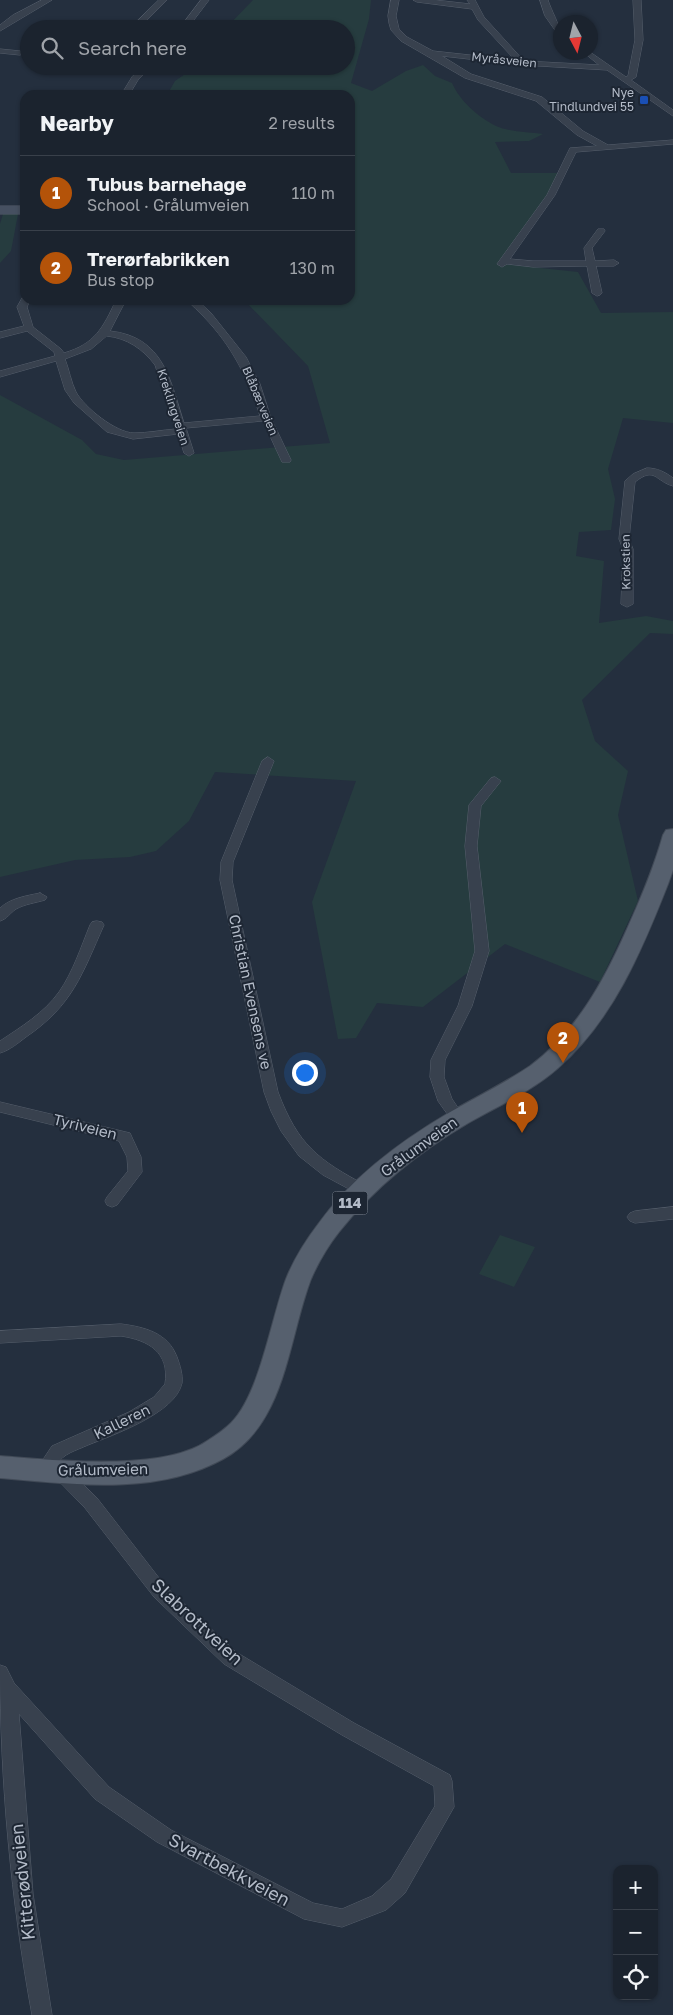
<!DOCTYPE html>
<meta charset="utf-8">
<style>
:root{--surface:#1b232e;--page:#282f3a;--text:#f1f3f6;--muted:#a0a4aa;--line:#39404a;--accent:#b45309}
body{margin:0;font-family:"Golos Text",sans-serif;background:var(--page);color:var(--text)}
.controls{position:absolute;right:15px;bottom:15px;display:grid;overflow:hidden;border-radius:10px;box-shadow:0 1px 4px #0004}
.controls button{width:45px;height:45px;display:grid;place-items:center;padding:0;border:0;border-bottom:1px solid var(--line);background:var(--surface);color:var(--text);font:25px sans-serif}
.compass{position:absolute;left:553px;top:15px;width:45px;height:45px;border-radius:50%;background:var(--surface);box-shadow:0 1px 4px #0004;rotate:173deg}
.you{position:absolute;left:304px;top:1072px;width:18px;height:18px;margin:-12px;border:4px solid #fff;border-radius:50%;background:#1a73e8;box-shadow:0 0 0 8px #1a73e833}
.badge{display:grid;place-items:center;width:32px;height:32px;border-radius:50%;background:var(--accent);color:#fff;font-size:16px;font-weight:700}
.pin{position:absolute;translate:-50% -41px;filter:drop-shadow(0 1px 2px #0008)}
.pin::after{content:'';position:absolute;top:26px;width:18px;height:15px;background:inherit;clip-path:polygon(0 0,100% 0,50% 100%)}
.list{margin:0;padding:0;list-style:none}
h2{display:flex;justify-content:space-between;align-items:center;height:65px;margin:0;padding:0 20px;font-size:21px}
h2 small{font-size:16px;font-weight:400;color:var(--muted)}
.list li{display:grid;grid-template-columns:32px 1fr auto;gap:15px;align-items:center;box-sizing:border-box;height:75px;padding:0 20px;border-top:1px solid var(--line)}
.list b{display:block;font-size:19px;white-space:nowrap}
.list p{margin:0;font-size:16px;white-space:nowrap;color:var(--muted)}
.list em{font-size:16px;font-style:normal;color:var(--muted)}
.icon{flex:none;width:28px;height:28px;fill:none;stroke:currentColor;stroke-width:2;stroke-linecap:round;stroke-linejoin:round}
.map{position:relative;flex:none;width:673px;height:2015px;overflow:hidden}
.search{position:absolute;background:var(--surface);box-shadow:0 1px 4px #0004;left:20px;top:20px;width:335px;height:55px;display:flex;align-items:center;gap:12px;box-sizing:border-box;padding:0 18px;border-radius:28px;color:var(--muted);font-size:19px}
.panel{position:absolute;background:var(--surface);box-shadow:0 1px 4px #0004;left:20px;top:90px;width:335px;height:215px;border-radius:15px}
.map>svg:first-child{display:block}
</style>
<div class="map">
<svg width="673" height="2015" viewBox="0 0 673 2015">
<rect width="100%" height="100%" fill="#242f3e"/>
<path fill="#263c3f" d="M253 0H371L369 19 351 83 372 91 406 71 423 65 435 76 452 83C460 101 478 117 496 126 509 132 529 132 543 134L529 141 495 142 511 173H561L503 264 578 272 601 313 673 312V423L623 418 608 469 615 499 611 530 579 532 576 556 604 561 599 623 646 616 673 621V634L650 633 582 700 595 741 628 771 618 815 638 901 600 982 505 944 423 1007 377 1003 356 1038 338 1039 312 902 356 781 215 772 189 821 156 851 130 857 75 860 0 877V395L82 440 96 454 124 460 330 443 308 366 244 300H350V95H167L175 81 197 66H346V29H225Z
M3 214H18L11 251 0 263V224Z
M500 1235 535 1247 514 1287 479 1274Z"/>
<g fill="none" stroke-linecap="round" stroke-linejoin="round">
<g stroke="#565f6c" stroke-width="1">
<path id="street" d="M42 0H52L0 31V25L13 15Z
M159 0H167L138 29H129Z
M201 0H209L187 29H179Z
M391 0H399L396 16 399 29 407 37 433 51 515 60 478 20 472 9 417 2 413 0H435L470 4 467 0H475L484 17 524 61 599 65 583 52H590L626 77 628 76 635 40 633 0H641L643 40 636 77 631 80 673 110V116L607 70 522 65 442 56 471 74 542 97 583 131 608 145 673 140V144L576 152 555 195 510 259 533 261H586L584 248 598 229H604L605 231 592 248 595 261 614 260 619 263 614 266H596L602 293 600 295 597 296 592 293 587 266 533 267 507 264 502 267 497 264 547 195 570 148 597 146 577 135 536 101 465 78 401 41 391 30 389 23 388 16Z
M540 0H548C551 10 560 25 560 33H557L545 16Z
M0 49 20 51 24 53 20 55 0 53Z
M143 66H152L138 80 129 95H121L132 77Z
M25 297V300H30L27 307 33 327 61 349 64 353C95 344 103 328 116 300H126L110 331C164 337 170 380 184 423L260 416C248 378 232 346 204 317 199 311 192 306 187 300H197L211 313 246 357 260 384 271 418 291 460 290 462H282L263 421 186 428 194 453 189 456 184 453 178 434 133 439 107 432 74 403 65 390 56 361 0 377V371L55 356 54 352 27 331 0 338V332L24 326 17 307 22 298ZM107 336C127 338 143 349 155 365L176 429C162 430 148 433 134 433 116 433 84 407 76 392 71 382 69 369 65 359L91 349Z
M647 468C657 468 665 472 673 478V486C655 481 655 466 635 482L629 539 633 549V604L627 607 621 604 623 549 619 539 625 481 633 474Z
M268 757 274 761 233 862 232 880 278 1092C298 1145 318 1160 367 1186L369 1190 367 1194 362 1196 323 1175 299 1156 281 1131 271 1111 264 1092 220 880 221 862 262 761Z
M495 777 501 781 481 806 477 846 489 951 472 1006 445 1060 444 1077 452 1099 465 1118 463 1122 458 1123 453 1122 438 1101 430 1077 431 1060 458 1006 475 951 465 846 469 805 491 778Z
M40 893 47 897 45 900C35 903 25 904 16 909 10 913 7 919 0 921V908C11 898 26 896 40 893Z
M97 921 102 922 104 925C82 974 73 1005 26 1037 18 1043 10 1050 0 1053V1041C21 1027 44 1013 59 992 73 972 81 947 90 925L92 922Z
M0 1102 130 1133 141 1157 142 1172 117 1205 112 1207 107 1205 105 1201 107 1197 128 1171 127 1157 119 1141 0 1112Z
M673 1207V1219L635 1223 630 1221 627 1217 630 1213 635 1211Z
M121 1324C145 1327 168 1333 177 1357 180 1365 183 1375 182 1383 176 1413 113 1435 88 1445 75 1451 64 1453 56 1465L65 1466 97 1498 166 1587 236 1652 354 1723 450 1775 452 1781 454 1807 405 1893 386 1910 342 1927 304 1919 157 1842 95 1799 19 1714 33 1894 52 2015H32C11 1900 0 1782 0 1665L6 1667 14 1683 109 1787 171 1830 313 1903 342 1909 372 1896 391 1879 435 1806 434 1786 342 1735 224 1664 154 1597 85 1508 51 1473 44 1477 38 1475 36 1470 52 1446 129 1412 154 1397 165 1384C170 1352 148 1340 121 1336L0 1343V1331Z"/>
</g>
<g stroke="#565f6c" stroke-width="1">
<path id="secondary" d="M0 206H25V214H0Z"/>
</g>
<g stroke="#414a57" stroke-width="2">
<path id="primary" d="M673 829V870L668 884C642 950 613 1020 558 1068 532 1091 500 1105 470 1122 420 1151 375 1187 339 1232 328 1246 318 1263 311 1279 288 1339 286 1425 223 1459 156 1496 72 1484 0 1478V1456C53 1460 162 1472 207 1441 215 1436 224 1430 231 1423 260 1394 271 1319 286 1279 294 1259 306 1240 319 1223 353 1176 402 1140 452 1111 478 1096 505 1083 530 1066 577 1031 604 981 627 929 641 898 654 867 663 835L666 830Z"/>
</g>
<use href="#street" fill="#38414e" fill-rule="evenodd"/>
<use href="#secondary" fill="#465061" fill-rule="evenodd"/>
<use href="#primary" fill="#56606e" fill-rule="evenodd"/>
</g>
<rect fill="#1a4fb4" stroke="#1d2633" stroke-width="2" x="639" y="95" width="10" height="10" rx="2.5"/>
<g text-anchor="middle" stroke-width="4" stroke-linejoin="round" paint-order="stroke">
<g font-size="12" fill="#b4bcc9" stroke="#1d2633">
<text transform="translate(504 60) rotate(6)" y="4">Myråsveien</text>
<text transform="translate(260 401) rotate(67)" y="4">Blåbærveien</text>
<text transform="translate(173 407) rotate(72)" y="4">Kreklingveien</text>
<text transform="translate(626 562) rotate(-91)" y="4">Krokstien</text>
</g>
<g font-size="12" fill="#b4bcc9" stroke="#1d2633" text-anchor="end">
<text x="634" y="97">Nye<tspan x="634" dy="14">Tindlundvei 55</tspan></text>
</g>
<rect fill="#1d2633" stroke="#878f9c" stroke-width="1" x="332.5" y="1191.5" width="35" height="23" rx="4"/>
<g font-size="14" font-weight="bold" fill="#b4bcc9">
<text x="350" y="1208">114</text>
</g>
<g font-size="15" fill="#b4bcc9" stroke="#1d2633">
<text transform="translate(250 992) rotate(78)" y="5">Christian Evensens ve</text>
<text transform="translate(85 1127) rotate(14)" y="5">Tyriveien</text>
<text transform="translate(419 1147) rotate(-36)" y="5">Grålumveien</text>
<text transform="translate(122 1422) rotate(-26)" y="5">Kalleren</text>
<text transform="translate(103 1470) rotate(-1)" y="5">Grålumveien</text>
</g>
<g font-size="18" fill="#b4bcc9" stroke="#1d2633">
<text transform="translate(197 1622) rotate(43)" y="6">Slabrottveien</text>
<text transform="translate(229 1870) rotate(28)" y="6">Svartbekkveien</text>
<text transform="translate(23 1882) rotate(-96)" y="6">Kitterødveien</text>
</g>
</g>
</svg>
<div class="controls">
<button>+</button>
<button>−</button>
<button><svg class="icon" aria-label="locate" viewBox="0 0 24 24"><circle cx="12" cy="12" r="6"/><path d="M12 2v4M12 18v4M2 12h4M18 12h4"/></svg></button>
</div>
<svg class="compass" viewBox="-18 -18 36 36"><path d="M0-13l5 13h-10z" fill="#e53935"/><path d="M0 13l5-13h-10z" fill="#a0a4aa"/></svg>
<div class="you"></div>
<div class="pin badge" style="left:522px;top:1133px">1</div>
<div class="pin badge" style="left:563px;top:1063px">2</div>
<div class="search"><svg class="icon" aria-label="search" viewBox="0 0 24 24"><circle cx="10" cy="10" r="6"/><path d="M15 15l6 6"/></svg>Search here</div>
<section class="panel">
<h2>Nearby<small>2 results</small></h2>
<ul class="list">
<li><span class="badge">1</span><div><b>Tubus barnehage</b><p>School · Grålumveien</p></div><em>110 m</em></li>
<li><span class="badge">2</span><div><b>Trerørfabrikken</b><p>Bus stop</p></div><em>130 m</em></li>
</ul>
</section>
</div>
